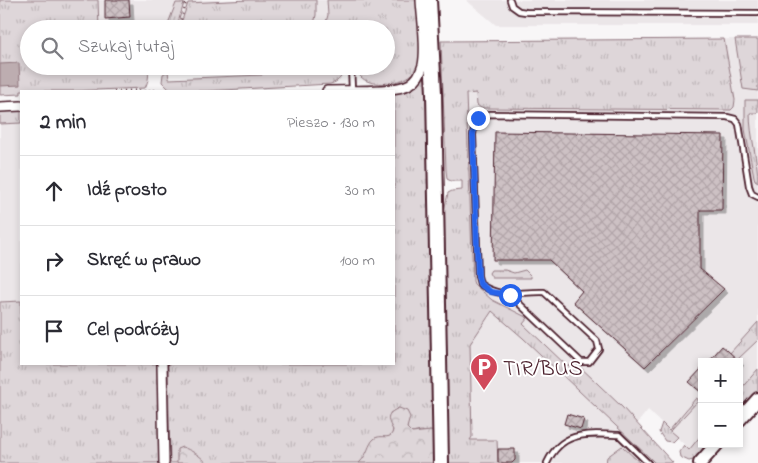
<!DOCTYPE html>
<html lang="pl">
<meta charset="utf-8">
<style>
:root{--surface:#fff;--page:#f7f7f7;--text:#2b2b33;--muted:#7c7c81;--line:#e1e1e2}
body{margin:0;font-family:"Indie Flower",sans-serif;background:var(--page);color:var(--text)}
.controls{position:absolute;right:15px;bottom:15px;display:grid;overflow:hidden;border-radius:0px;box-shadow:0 2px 8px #0003}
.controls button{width:45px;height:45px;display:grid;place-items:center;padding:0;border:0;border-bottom:1px solid var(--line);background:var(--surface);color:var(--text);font:25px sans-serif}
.stop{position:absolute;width:15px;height:15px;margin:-11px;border:4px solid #2563eb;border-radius:50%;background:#fff}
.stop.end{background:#2563eb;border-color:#fff;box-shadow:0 1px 5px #0008}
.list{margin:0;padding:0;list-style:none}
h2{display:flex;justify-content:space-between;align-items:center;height:65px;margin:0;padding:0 20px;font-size:21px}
h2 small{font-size:16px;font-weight:400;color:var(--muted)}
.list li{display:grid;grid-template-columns:32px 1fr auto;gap:15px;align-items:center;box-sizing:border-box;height:70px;padding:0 20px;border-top:1px solid var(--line)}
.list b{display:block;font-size:19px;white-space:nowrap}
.list em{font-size:16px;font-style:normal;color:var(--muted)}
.icon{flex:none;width:28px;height:28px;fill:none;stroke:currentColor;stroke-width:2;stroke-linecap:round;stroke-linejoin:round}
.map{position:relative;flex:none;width:758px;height:463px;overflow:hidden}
.search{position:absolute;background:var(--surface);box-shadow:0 2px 8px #0003;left:20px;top:20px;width:375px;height:55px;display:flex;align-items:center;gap:12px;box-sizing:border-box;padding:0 18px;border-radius:28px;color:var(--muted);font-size:19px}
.panel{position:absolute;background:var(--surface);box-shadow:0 2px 8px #0003;left:20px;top:90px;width:375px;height:275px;border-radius:0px}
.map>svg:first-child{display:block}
</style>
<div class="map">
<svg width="758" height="463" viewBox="0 0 758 463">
<defs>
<pattern id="grass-tufts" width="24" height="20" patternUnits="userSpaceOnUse" patternTransform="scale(1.25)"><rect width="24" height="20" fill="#ded6d9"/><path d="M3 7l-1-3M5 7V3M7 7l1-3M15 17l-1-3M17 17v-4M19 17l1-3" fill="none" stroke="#c0b7ba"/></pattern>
<pattern id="forest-crowns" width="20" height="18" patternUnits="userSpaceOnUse" patternTransform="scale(1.25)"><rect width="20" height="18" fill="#ded6d9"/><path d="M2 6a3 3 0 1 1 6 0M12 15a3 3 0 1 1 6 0" fill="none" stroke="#c0b7ba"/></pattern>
<pattern id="building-cross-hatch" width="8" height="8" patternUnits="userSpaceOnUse" patternTransform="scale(1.25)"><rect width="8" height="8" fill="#cdc1c4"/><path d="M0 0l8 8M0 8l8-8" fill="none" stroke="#b2a5a9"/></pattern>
<filter id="shadow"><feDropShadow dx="4" dy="4" stdDeviation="0" flood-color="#0004"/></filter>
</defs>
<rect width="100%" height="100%" fill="#f8f6f7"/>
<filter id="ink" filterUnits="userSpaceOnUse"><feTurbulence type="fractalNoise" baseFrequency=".02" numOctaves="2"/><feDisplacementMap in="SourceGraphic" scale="10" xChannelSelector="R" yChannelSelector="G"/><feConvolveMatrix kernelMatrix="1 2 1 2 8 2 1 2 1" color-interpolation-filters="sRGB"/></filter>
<g filter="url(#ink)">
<path fill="#ebe6e8" d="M0 0H334L329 29H29V66L0 92Z
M466 0H758V25H496Z
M758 39V372L739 393V362H702V436L690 450 648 410 630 432 662 463H461L466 213 459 41Z
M21 123V301L0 302V124Z"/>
<path fill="url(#grass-tufts)" stroke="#947a82" d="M0 0H98L99 29H29V66H148C149 74 149 80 145 88L71 91H21V94L0 95Z
M249 0H316V15L313 29H179L188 3Z
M327 0H417C418 16 423 52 418 66 413 82 380 87 367 81 360 78 357 73 356 66H386V29H324L328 15Z
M176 3H184L176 29H166Z
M724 39 735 100 734 107 731 110 481 108 477 105 476 93 466 94 473 281 474 284 492 300 528 318 523 324 568 367 574 361 622 407 673 463H655L652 460 523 338 492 311 470 344 472 437 470 440H497L498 463H447L443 254 444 211 448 193 452 191 462 190V181H451L447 179 446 170 441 41Z
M735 39H758V91L743 89Z
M277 66H345C343 76 339 82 330 84L206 91H171L162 82 163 74 168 71 169 79 262 75V67Z
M427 76 435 435 421 431 412 433 407 428 408 420 399 408 390 413C391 420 397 434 388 437 384 438 379 437 375 438L372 463H170L168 364H394V93L410 90Z
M745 100H758V113H750C750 137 758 159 758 182L755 180 754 177 745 129Z
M21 110V123L0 124V112Z
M491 270H505L514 273 525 270 531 276V278H492L489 273Z
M21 301V364H157L159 463H0V302Z
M758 322V340L737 360 730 353Z
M758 369V393L739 409V391Z
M696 398 698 399V401L670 431 677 437 672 442 665 441 659 432 662 423 669 430Z
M702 434V444H705L697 459 689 461 680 457 679 452 684 445 689 450Z
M622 446 640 463H606L607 457Z"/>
<path fill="url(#forest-crowns)" stroke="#947a82" d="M399 408 407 411 410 417 407 428 412 433 431 431 434 432 436 463H359C368 455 368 444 374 439 381 433 391 442 393 430 387 419 385 414 399 408Z
M182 447C189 449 203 457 206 463H177V449Z"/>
<path fill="#bdadb0" stroke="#8f747b" d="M19 63 20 85 0 86V64Z"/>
<path fill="url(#building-cross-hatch)" stroke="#4a1f2b" filter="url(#shadow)" d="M105 0H129L130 17 105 19Z
M495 132 723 135 722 210H700V269L724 289 645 367 573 302 582 291 549 260H493Z
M722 346 727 350 740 362H708Z
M702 368V393L689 382Z
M567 414 584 419 581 429 564 424Z
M498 449H515V460L512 463H498Z"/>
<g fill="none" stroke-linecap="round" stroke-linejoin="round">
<g stroke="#4a1f2b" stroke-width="8">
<path id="lane" d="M510 0 512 6 519 11 526 12 758 13
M351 66 352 90
M510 295 581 362H589L599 349 597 341 544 292C518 291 503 300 480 284L478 276 473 135C474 123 478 117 490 114L727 117 735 119 739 124 749 186 752 194 758 197
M547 463C562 430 588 434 619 435L648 463"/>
</g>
<g stroke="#4a1f2b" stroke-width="12">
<path id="street" d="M327 91C346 90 395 93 410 84 417 80 421 72 423 65 427 45 422 21 421 0
M0 107 21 106
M162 364 164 463"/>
</g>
<g stroke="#4a1f2b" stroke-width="16">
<path id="secondary" d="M739 420 758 399
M700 463 717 444"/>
</g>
<g stroke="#4a1f2b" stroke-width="18">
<path id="primary" d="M429 0 434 93 441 463"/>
</g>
<path stroke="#4a1f2b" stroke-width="2" stroke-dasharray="1 4" stroke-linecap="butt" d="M178 29 186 3
M114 91 156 90"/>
<use href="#lane" stroke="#fff" stroke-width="4.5"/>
<use href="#street" stroke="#fff" stroke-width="9"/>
<use href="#secondary" stroke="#fff" stroke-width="12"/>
<use href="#primary" stroke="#fff" stroke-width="14"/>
</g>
</g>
<g fill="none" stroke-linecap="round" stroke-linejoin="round" filter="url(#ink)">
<path stroke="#2563eb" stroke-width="6" d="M478 118 474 127 473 135 478 276 480 284 491 292 510 295"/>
</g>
<defs>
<g id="parking-pin" transform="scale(1.4375)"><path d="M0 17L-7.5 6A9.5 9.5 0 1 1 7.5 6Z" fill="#d1495b" stroke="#fff"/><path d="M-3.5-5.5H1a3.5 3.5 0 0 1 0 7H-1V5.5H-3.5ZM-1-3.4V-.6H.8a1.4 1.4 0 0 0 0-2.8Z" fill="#fff"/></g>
</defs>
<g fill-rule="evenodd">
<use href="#parking-pin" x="484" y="367"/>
</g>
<g text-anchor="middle" stroke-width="4" stroke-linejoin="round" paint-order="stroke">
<g font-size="22" fill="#4a1f2b" stroke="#fff" text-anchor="start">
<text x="503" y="375">TIR/BUS</text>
</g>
</g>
</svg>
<div class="controls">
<button>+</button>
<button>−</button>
</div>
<div class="stop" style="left:510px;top:295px"></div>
<div class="stop end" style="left:478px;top:118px"></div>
<div class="search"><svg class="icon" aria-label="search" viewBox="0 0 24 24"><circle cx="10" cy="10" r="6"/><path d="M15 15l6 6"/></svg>Szukaj tutaj</div>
<section class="panel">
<h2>2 min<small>Pieszo · 130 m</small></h2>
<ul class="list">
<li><svg class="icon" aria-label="ahead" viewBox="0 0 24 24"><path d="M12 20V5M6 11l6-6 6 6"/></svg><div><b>Idź prosto</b></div><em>30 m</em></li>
<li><svg class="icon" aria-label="right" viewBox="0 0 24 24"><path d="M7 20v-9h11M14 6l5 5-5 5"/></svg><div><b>Skręć w prawo</b></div><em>100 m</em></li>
<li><svg class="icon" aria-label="arrive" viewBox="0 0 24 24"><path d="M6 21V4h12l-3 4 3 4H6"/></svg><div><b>Cel podróży</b></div></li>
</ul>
</section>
</div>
